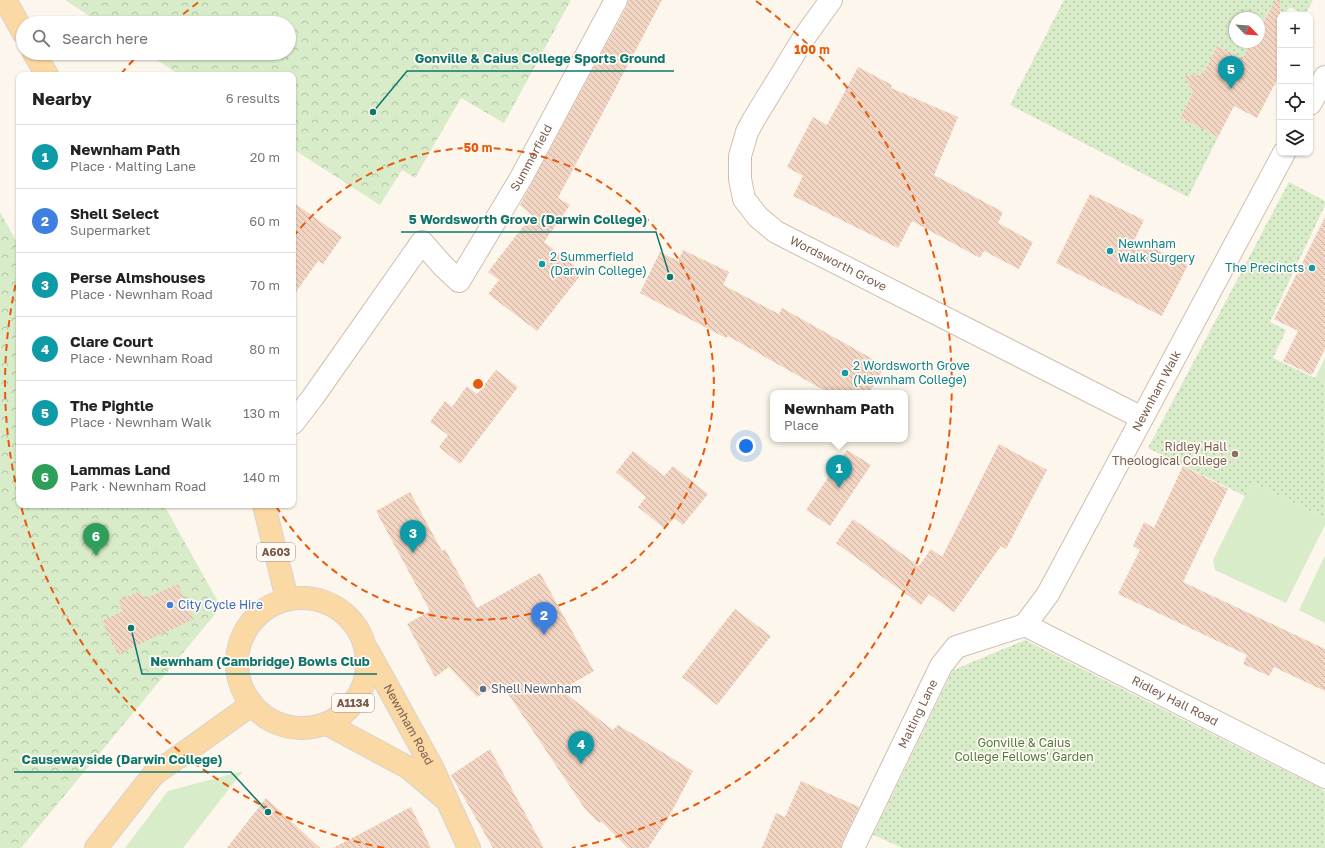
<!DOCTYPE html>
<meta charset="utf-8">
<style>
:root{--surface:#fff;--page:#f2f2f2;--text:#222;--muted:#767676;--line:#e0e0e0;--accent:#0f766e}
body{margin:0;font-family:"Golos Text",sans-serif;background:var(--page);color:var(--text)}
.controls{position:absolute;right:12px;top:12px;display:grid;overflow:hidden;border-radius:8px;box-shadow:0 1px 3px #0004}
.controls button{width:36px;height:36px;display:grid;place-items:center;padding:0;border:0;border-bottom:1px solid var(--line);background:var(--surface);color:var(--text);font:20px sans-serif}
.compass{position:absolute;left:1229px;top:12px;width:36px;height:36px;border-radius:50%;background:var(--surface);box-shadow:0 1px 3px #0004;rotate:115deg}
.you{position:absolute;left:746px;top:446px;width:14px;height:14px;margin:-10px;border:3px solid #fff;border-radius:50%;background:#1a73e8;box-shadow:0 0 0 6px #1a73e833}
.badge{display:grid;place-items:center;width:26px;height:26px;border-radius:50%;background:var(--accent);color:#fff;font-size:13px;font-weight:700}
.pin{position:absolute;translate:-50% -33px;filter:drop-shadow(0 1px 2px #0008)}
.pin::after{content:'';position:absolute;top:21px;width:14px;height:12px;background:inherit;clip-path:polygon(0 0,100% 0,50% 100%)}
.popup{position:absolute;left:770px;top:390px;width:138px;height:52px;box-sizing:border-box;display:grid;place-content:center;border-radius:8px;background:var(--surface);filter:drop-shadow(0 1px 3px #0005);font-size:13px;white-space:nowrap;color:var(--muted)}
.popup b{font-size:15px;color:var(--text)}
.popup::after{content:'';position:absolute;left:50%;top:100%;margin-left:-8px;border:8px solid transparent;border-top-color:var(--surface)}
.list{margin:0;padding:0;list-style:none}
h2{display:flex;justify-content:space-between;align-items:center;height:52px;margin:0;padding:0 16px;font-size:17px}
h2 small{font-size:13px;font-weight:400;color:var(--muted)}
.list li{display:grid;grid-template-columns:26px 1fr auto;gap:12px;align-items:center;box-sizing:border-box;height:64px;padding:0 16px;border-top:1px solid var(--line)}
.list b{display:block;font-size:15px;white-space:nowrap}
.list p{margin:0;font-size:13px;white-space:nowrap;color:var(--muted)}
.list em{font-size:13px;font-style:normal;color:var(--muted)}
.icon{flex:none;width:22px;height:22px;fill:none;stroke:currentColor;stroke-width:2;stroke-linecap:round;stroke-linejoin:round}
.map{position:relative;flex:none;width:1325px;height:848px;overflow:hidden}
.search{position:absolute;background:var(--surface);box-shadow:0 1px 3px #0004;left:16px;top:16px;width:280px;height:44px;display:flex;align-items:center;gap:10px;box-sizing:border-box;padding:0 14px;border-radius:22px;color:var(--muted);font-size:15px}
.panel{position:absolute;background:var(--surface);box-shadow:0 1px 3px #0004;left:16px;top:72px;width:280px;height:436px;border-radius:8px}
.map>svg:first-child{display:block}
</style>
<div class="map">
<svg width="1325" height="848" viewBox="0 0 1325 848">
<defs>
<pattern id="park-crowns" width="20" height="18" patternUnits="userSpaceOnUse"><rect width="20" height="18" fill="#d8ecc9"/><path d="M2 6a3 3 0 1 1 6 0M12 15a3 3 0 1 1 6 0" fill="none" stroke="#b4c2a5"/></pattern>
<pattern id="garden-dots" width="8" height="8" patternUnits="userSpaceOnUse"><rect width="8" height="8" fill="#d8ecc9"/><path d="M2 2h.1M6 6h.1" fill="none" stroke="#b4c2a5" stroke-width="1.8" stroke-linecap="round"/></pattern>
<pattern id="building-back-hatch" width="6" height="6" patternUnits="userSpaceOnUse"><rect width="6" height="6" fill="#f3d5c3"/><path d="M-1 5l2 2M0 0l6 6M5-1l2 2" fill="none" stroke="#cab0a1"/></pattern>
</defs>
<rect width="100%" height="100%" fill="#fdf6ec"/>
<path fill="#d8ecc9" d="M1325 358V383L1315 378Z
M1252 482 1325 518V525L1286 603 1215 570 1213 560Z
M1325 555V623L1299 610Z
M243 771 183 848H125L168 791Z"/>
<path fill="url(#park-crowns)" d="M65 0H571L504 123 461 98 415 178 402 170 380 205 293 149V75H180L146 53H289V23H100Z
M0 212 19 246V505H164L221 607 21 848H0Z"/>
<path fill="url(#garden-dots)" fill-rule="evenodd" d="M1064 0H1313L1305 15 1290 7 1285 14 1272 7 1260 28 1280 39 1243 60 1217 46 1203 74 1193 75 1189 85 1193 93 1180 117 1218 137 1188 197 1010 105ZM1235 18H1259V42H1235Z
M1289 182 1325 201V205L1270 322 1286 330 1273 358 1325 383V518L1252 482 1245 496 1148 448Z
M1025 640 1325 791V848H903L873 835 953 670Z"/>
<path fill="url(#building-back-hatch)" d="M628 0H662L558 198 570 205 544 242 583 272 537 331 488 294 499 280 488 272 532 215 520 205 627 6Z
M1276 0H1280V74L1257 118 1234 106 1218 137 1180 117 1193 93 1185 76 1203 74 1217 46 1242 59 1252 42H1259V30Z
M858 67 892 85 891 88 958 117 934 175 1003 212 998 223 1033 242 1019 269 984 251 980 258 912 221 898 248 793 196 803 176 787 167 813 117 827 125Z
M1090 194 1144 220 1135 239 1188 265 1162 316 1056 263Z
M293 202 342 237 323 264 318 261 293 296Z
M1325 217V349L1312 375 1283 361 1298 331 1274 319Z
M683 250 729 272 723 285 779 314 782 308 885 366 869 393H829L728 336 726 338 640 293 660 252 678 261Z
M496 370 518 387 460 464 439 447 448 435 430 422 445 401 452 407 467 386 477 394Z
M999 444 1047 470 1006 549 1001 546 954 612 929 594 921 605 836 543 853 519 919 566 931 549 942 557Z
M847 450 871 465 830 526 806 510Z
M633 451 664 476 673 466 708 494 683 525 674 518 665 529 638 507 646 497 616 472Z
M1183 466 1228 489 1183 582 1325 649V691L1274 667 1269 676 1243 664 1247 655 1118 594 1140 550 1133 546 1144 522 1154 528Z
M410 492 442 551 445 549 477 608 540 573 594 671 561 690 613 730 618 725 693 771 670 815 648 848H628L602 822H598L585 809 501 683 477 697 449 667 435 677 407 624 430 611 376 511Z
M178 584 194 619 118 654 102 621 123 611 118 601 140 591 144 599Z
M735 609 771 636 717 705 682 677Z
M490 749 544 848H493L451 775Z
M801 781 859 807 842 843 841 848H762L776 813 785 817Z
M266 798 320 848H227Z
M411 807 431 848H333Z"/>
<g fill="none" stroke-linecap="round" stroke-linejoin="round">
<g stroke="#d1beb0" stroke-width="24">
<g id="street">
<path id="s1" d="M831 0 803 39 754 119 747 132 740 156V179L744 199 758 217 776 232 1142 418"/>
<path d="M1310 104 1325 77"/>
<path id="s2" d="M293 423 313 397 422 242 443 266 459 281 521 178 616 0"/>
<path id="s3" d="M1025 625 1048 594 1284 153"/>
<path id="s4" d="M1025 625 1325 777"/>
<path id="s5" d="M853 848 941 666 956 647 1025 625"/>
</g>
</g>
<g stroke="#dad1cd" stroke-width="24">
<g id="primary">
<path d="M5 0 23 32"/>
<path d="M34 53 47 75"/>
<path d="M264 505 287 599"/>
<circle cx="302" cy="663" r="65"/>
<path id="s6" d="M368 651 432 767 469 848"/>
<path d="M327 724 409 768 443 797"/>
<path d="M96 848 153 775 251 705"/>
</g>
</g>
<use href="#street" stroke="#fff" stroke-width="22"/>
<use href="#primary" stroke="#fbd9a5" stroke-width="22"/>
</g>
<g fill="none" stroke="#e8590c" stroke-width="2" stroke-dasharray="7 5">
<path d="M293 237A236 236 0 1 1 276 506"/>
<path d="M384 848A473 473 0 0 1 21 506M18 494A473 473 0 0 1 18 274M121 74A473 473 0 0 1 138 55M174 22A473 473 0 0 1 200 1M756 1A473 473 0 0 1 572 848"/>
</g>
<g fill="#0f9aa8" stroke="#fffaf3" stroke-width="1.5">
<circle cx="1110" cy="251" r="4"/>
<circle cx="542" cy="264" r="4"/>
<circle cx="1312" cy="268" r="4"/>
<circle cx="845" cy="373" r="4"/>
</g>
<circle fill="#8d6e63" stroke="#fffaf3" stroke-width="1.5" cx="1235" cy="454" r="4"/>
<circle fill="#3f7fe0" stroke="#fffaf3" stroke-width="1.5" cx="170" cy="605" r="4"/>
<circle fill="#5c6f8a" stroke="#fffaf3" stroke-width="1.5" cx="483" cy="689" r="4"/>
<g text-anchor="middle" stroke-width="3.5" stroke-linejoin="round" paint-order="stroke">
<g fill="#fffaf3" stroke="#a28b7f" stroke-width="1">
<rect x="257" y="543" width="38" height="18" rx="3"/>
<rect x="332" y="694" width="42" height="18" rx="3"/>
</g>
<g font-size="11" font-weight="bold" fill="#7a5c4d">
<text x="276" y="556">A603</text>
<text x="353" y="707">A1134</text>
</g>
<g font-size="12" fill="#7a5c4d" stroke="#fffaf3">
<text dy="4" stroke="none"><textPath href="#s2" startOffset="419">Summerfield</textPath></text>
<text dy="4" stroke="none"><textPath href="#s1" startOffset="341">Wordsworth Grove</textPath></text>
<text dy="4" stroke="none"><textPath href="#s3" startOffset="269">Newnham Walk</textPath></text>
<text dy="4" stroke="none"><textPath href="#s4" startOffset="168">Ridley Hall Road</textPath></text>
<text dy="4" stroke="none"><textPath href="#s5" startOffset="149">Malting Lane</textPath></text>
<text dy="4" stroke="none"><textPath href="#s6" startOffset="84">Newnham Road</textPath></text>
</g>
<g font-size="12" fill="#0d838f" stroke="#fffaf3" text-anchor="start">
<text x="1118" y="248">Newnham<tspan x="1118" dy="14">Walk Surgery</tspan></text>
<text x="550" y="261">2 Summerfield<tspan x="550" dy="14">(Darwin College)</tspan></text>
<text x="1304" y="272" text-anchor="end">The Precincts</text>
<text x="853" y="370">2 Wordsworth Grove<tspan x="853" dy="14">(Newnham College)</tspan></text>
</g>
<g font-size="12" fill="#785e54" stroke="#fffaf3" text-anchor="end">
<text x="1227" y="451">Ridley Hall<tspan x="1227" dy="14">Theological College</tspan></text>
</g>
<g font-size="12" fill="#366cbe" stroke="#fffaf3" text-anchor="start">
<text x="178" y="609">City Cycle Hire</text>
</g>
<g font-size="12" fill="#4e5e75" stroke="#fffaf3" text-anchor="start">
<text x="491" y="693">Shell Newnham</text>
</g>
<g font-size="12" fill="#537a41" stroke="#fffaf3">
<text x="1024" y="747">Gonville &amp; Caius<tspan x="1024" dy="14">College Fellows' Garden</tspan></text>
</g>
</g>
<circle cx="478" cy="384" r="6" fill="#e8590c" stroke="#fffaf3" stroke-width="2"/>
<g font-size="12" text-anchor="middle" font-weight="bold" fill="#e8590c" stroke="#fffaf3" stroke-width="3.5" stroke-linejoin="round" paint-order="stroke">
<text x="812" y="54">100 m</text>
<text x="478" y="152">50 m</text>
</g>
<path fill="none" stroke="#0f766e" stroke-width="1.5" d="M373 112L407 71H674M670 277L656 232H401M131 628L142 674H377M268 812L231 772H14"/>
<g fill="#0f766e" stroke="#fffaf3" stroke-width="1.5">
<circle cx="373" cy="112" r="4"/>
<circle cx="670" cy="277" r="4"/>
<circle cx="131" cy="628" r="4"/>
<circle cx="268" cy="812" r="4"/>
</g>
<g font-size="13" text-anchor="middle" font-weight="bold" fill="#0f766e" stroke="#fffaf3" stroke-width="3.5" stroke-linejoin="round" paint-order="stroke">
<text x="540" y="63">Gonville &amp; Caius College Sports Ground</text>
<text x="528" y="224">5 Wordsworth Grove (Darwin College)</text>
<text x="260" y="666">Newnham (Cambridge) Bowls Club</text>
<text x="122" y="764">Causewayside (Darwin College)</text>
</g>
</svg>
<div class="controls">
<button>+</button>
<button>−</button>
<button><svg class="icon" aria-label="locate" viewBox="0 0 24 24"><circle cx="12" cy="12" r="6"/><path d="M12 2v4M12 18v4M2 12h4M18 12h4"/></svg></button>
<button><svg class="icon" aria-label="layers" viewBox="0 0 24 24"><path d="M12 4l9 5-9 5-9-5zM3 14l9 5 9-5"/></svg></button>
</div>
<svg class="compass" viewBox="-18 -18 36 36"><path d="M0-13l5 13h-10z" fill="#e53935"/><path d="M0 13l5-13h-10z" fill="#767676"/></svg>
<div class="you"></div>
<div class="pin badge" style="left:839px;top:488px;background:#0f9aa8">1</div>
<div class="popup"><b>Newnham Path</b>Place</div>
<div class="pin badge" style="left:544px;top:635px;background:#3f7fe0">2</div>
<div class="pin badge" style="left:413px;top:553px;background:#0f9aa8">3</div>
<div class="pin badge" style="left:581px;top:764px;background:#0f9aa8">4</div>
<div class="pin badge" style="left:1231px;top:89px;background:#0f9aa8">5</div>
<div class="pin badge" style="left:96px;top:556px;background:#2e9e5b">6</div>
<div class="search"><svg class="icon" aria-label="search" viewBox="0 0 24 24"><circle cx="10" cy="10" r="6"/><path d="M15 15l6 6"/></svg>Search here</div>
<section class="panel">
<h2>Nearby<small>6 results</small></h2>
<ul class="list">
<li><span class="badge" style="background:#0f9aa8">1</span><div><b>Newnham Path</b><p>Place · Malting Lane</p></div><em>20 m</em></li>
<li><span class="badge" style="background:#3f7fe0">2</span><div><b>Shell Select</b><p>Supermarket</p></div><em>60 m</em></li>
<li><span class="badge" style="background:#0f9aa8">3</span><div><b>Perse Almshouses</b><p>Place · Newnham Road</p></div><em>70 m</em></li>
<li><span class="badge" style="background:#0f9aa8">4</span><div><b>Clare Court</b><p>Place · Newnham Road</p></div><em>80 m</em></li>
<li><span class="badge" style="background:#0f9aa8">5</span><div><b>The Pightle</b><p>Place · Newnham Walk</p></div><em>130 m</em></li>
<li><span class="badge" style="background:#2e9e5b">6</span><div><b>Lammas Land</b><p>Park · Newnham Road</p></div><em>140 m</em></li>
</ul>
</section>
</div>
